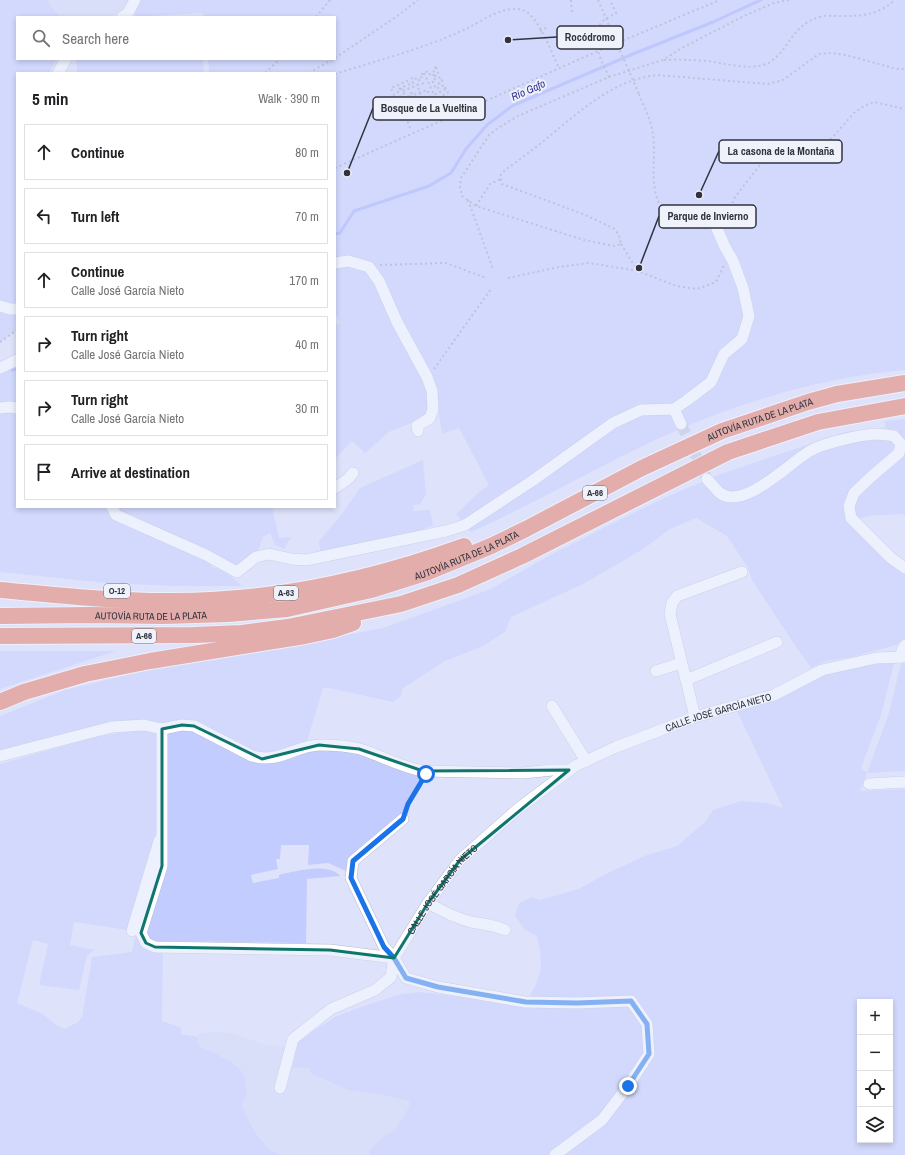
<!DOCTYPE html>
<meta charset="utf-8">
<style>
:root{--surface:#fff;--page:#f2f2f2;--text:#202124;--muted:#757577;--line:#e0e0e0}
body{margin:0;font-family:"Archivo Narrow",sans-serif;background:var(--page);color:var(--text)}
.controls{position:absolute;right:12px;bottom:12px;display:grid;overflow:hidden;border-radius:0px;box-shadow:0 2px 6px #0003}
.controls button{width:36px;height:36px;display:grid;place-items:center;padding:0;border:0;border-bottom:1px solid var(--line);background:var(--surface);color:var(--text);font:20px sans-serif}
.stop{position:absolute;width:12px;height:12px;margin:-9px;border:3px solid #1a73e8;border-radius:50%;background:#fff}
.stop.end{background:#1a73e8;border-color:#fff;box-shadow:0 1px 4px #0008}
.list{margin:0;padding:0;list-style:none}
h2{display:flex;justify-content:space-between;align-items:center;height:52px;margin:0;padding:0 16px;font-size:17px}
h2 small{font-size:13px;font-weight:400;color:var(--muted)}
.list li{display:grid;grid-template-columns:26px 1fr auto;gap:12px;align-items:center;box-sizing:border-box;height:56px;margin:0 8px 8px;padding:0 8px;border:1px solid var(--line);border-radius:0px}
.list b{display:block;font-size:15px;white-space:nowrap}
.list p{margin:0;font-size:13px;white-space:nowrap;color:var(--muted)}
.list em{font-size:13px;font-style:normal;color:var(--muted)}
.icon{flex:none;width:22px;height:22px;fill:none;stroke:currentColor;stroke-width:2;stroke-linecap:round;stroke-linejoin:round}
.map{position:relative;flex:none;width:905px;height:1155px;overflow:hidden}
.search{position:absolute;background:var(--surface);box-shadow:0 2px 6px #0003;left:16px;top:16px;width:320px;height:44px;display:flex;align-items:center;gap:10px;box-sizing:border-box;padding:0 14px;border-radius:0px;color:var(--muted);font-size:15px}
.panel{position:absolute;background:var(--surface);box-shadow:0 2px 6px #0003;left:16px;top:72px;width:320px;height:436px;border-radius:0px}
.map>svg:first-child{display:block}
</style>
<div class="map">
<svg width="905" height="1155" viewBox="0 0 905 1155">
<rect width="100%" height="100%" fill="#dee3fb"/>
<path fill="#d2d8f6" d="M46 0H129L122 10 110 17H60Z
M217 1032 232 1033 262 1044 296 1048 292 1067 311 1068 379 1094 409 1101V1107L395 1130 382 1138 370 1150 369 1155H280L278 1153 270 1151 246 1117 242 1106 247 1093 245 1088V1077L235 1064 199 1047 197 1040 199 1033Z"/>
<path fill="#c3ccfe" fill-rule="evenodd" d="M0 0H46L60 17H17V59H57L49 73H17V330L0 342Z
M139 0H905V370C818 378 732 404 653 441 592 470 533 504 471 532L456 514 477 494 489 485 459 428 442 434 434 383 406 332 383 277 368 263 357 257 346 256 335 258V73H209L208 59H335V17H204L203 13 135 17V8Z
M76 59H203L204 73H77Z
M335 263 369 267 427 377 430 418 411 423 389 432 365 453 352 441 335 459V326L340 322 335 313Z
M17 360V507H272L279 538 291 537 284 549 275 545 270 533 263 537 256 557 237 572 207 556 212 567C225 570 232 577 242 586H175L107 583 0 572V368Z
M905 419V516L901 514 868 516 850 523 905 573V639L896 645 852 657 827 661 811 668 792 641 752 580 748 568 727 536 696 518 668 530 645 548 583 584 511 617 505 632 483 646 445 661 402 689 401 696 393 702 329 688H323L305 748 271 759 208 733 144 725 0 756V716L65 690 131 674 197 660 324 639 383 628 491 589 552 554 623 518 664 498 718 475 845 432 885 428V421Z
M423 460 426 495 420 504 413 505 414 511 430 510 433 525 423 529 418 534 320 552 319 541 341 515 360 488Z
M0 651H116L0 689Z
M905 662V771L867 773 860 791 905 789V1155H369L370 1150 382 1138 395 1130 409 1107V1101L379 1094 348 1090 311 1073 310 1068 292 1067 296 1048H293L299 1041 335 1017 358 1008 401 994 419 992 491 1000 492 996H530C543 973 543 962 537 936L524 929 515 915 519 903 532 897 540 900 578 889 610 872 647 855 677 846 706 821 713 810 741 801 768 803 783 808 737 711 774 701 824 675 874 664 894 663 881 715 861 768 867 773 889 713 901 663ZM860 1002H890V1140H860Z
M187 728 240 754 298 755 315 750 346 749 426 774 408 803 404 814 349 861 346 871 328 863 308 865 309 845H281L280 859H276L278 869 251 875 253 883 279 878V875C293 871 330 862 340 876L307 879 306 943 151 941 146 932 167 865 168 842 164 834 165 738 169 732Z
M142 729 157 731 156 831 131 921 127 930 74 922 70 945 95 950 87 955 79 990 39 985 48 944 33 940 17 1003 43 1014 56 1025 65 1029 78 1022 82 1017 92 957 132 952 136 933 163 950 162 1021 182 1028 181 1034 198 1037 197 1040 199 1047C213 1053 240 1062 245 1078 246 1083 245 1088 247 1093L242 1106C248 1122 258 1137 269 1149 272 1152 277 1152 280 1155H0V764L95 737Z"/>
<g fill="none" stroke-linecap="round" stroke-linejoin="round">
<path stroke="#9aa7fc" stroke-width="3" d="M335 234 340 233 354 211 429 186 451 173 466 149 487 125 512 106 633 54 713 22 761 0
M12 370 17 369"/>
<path stroke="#bbc0d5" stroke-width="11" stroke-dasharray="11 5.5" stroke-linecap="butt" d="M681 424 707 479"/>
<g stroke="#b4b9d0" stroke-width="12">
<g id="minor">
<path d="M122 17 128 13 135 0"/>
<path d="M58 73 66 59"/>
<path d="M335 263 348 261 369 267 379 281 397 322 427 377 432 391 433 409 430 418 417 426 418 431"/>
<path d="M0 306 10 309H17"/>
<path d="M0 368 17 360"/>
<path d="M0 408 9 407 17 408"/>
<path d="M674 409 681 424"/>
<path d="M707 479C711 483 715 489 720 493 744 511 790 462 810 451 823 443 860 435 875 434 881 434 888 435 894 436L901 444 899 453 872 476 854 493 849 506 851 518 891 558 905 568"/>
<path d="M335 488 348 479 353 473"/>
<path d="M112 507 116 515 206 555 237 572 256 557 269 554 291 559 306 560 446 531 465 525 532 481 613 423 641 410 674 409 686 401 711 382 724 354 742 339 749 316 743 288 733 261 724 245 716 226"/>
<path d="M901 657 902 650 905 645"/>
<path d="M656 671 681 663"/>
<path d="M686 680 777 642"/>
<path d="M552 706 586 761"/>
<path d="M695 717 670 614 672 603 677 596 742 572"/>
<path d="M162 729V866L141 933 146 943 155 947 330 950 394 958 391 977 375 990 331 1009 293 1039 280 1088"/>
<path d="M0 756 112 727 144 725 162 729 182 725 194 726 252 756C279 764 296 745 320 745 333 745 348 746 360 749 382 756 401 767 423 771L524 773 552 770H569"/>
<path d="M869 784 905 782"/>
<path d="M428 903C442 911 456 918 471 922 483 924 494 925 505 930"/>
<path d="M132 931 159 841"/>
<path d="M394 958 384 947 351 878 353 861 403 819"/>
<path id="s1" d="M555 1155 602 1120 628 1086 649 1054 647 1024 631 1001 577 1003 525 1002 438 987 406 978 394 958 428 903 460 860 519 808 575 766 616 747 695 717 774 695 822 670 876 658 905 657"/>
</g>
</g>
<g stroke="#fff" stroke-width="18">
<g id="highway">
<path d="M0 590C55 595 111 601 167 601 269 602 368 581 464 546"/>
<path id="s2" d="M0 616 91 615 164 616 228 614 287 609 371 590 428 572 491 546 526 529 642 468 722 431 808 402 837 394 905 383"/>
<path d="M0 636 194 635 242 633 288 627 401 604 458 585 522 556 728 452 818 422 905 406"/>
<path d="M0 702 24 692 85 674 150 661 305 636 333 630 353 623"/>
</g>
</g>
<path stroke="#979bac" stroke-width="2" stroke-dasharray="2 3" stroke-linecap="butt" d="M571 0 572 14
M789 0 774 3 742 17 680 49 663 60 609 77 518 116 498 128 489 135 461 178 460 187 462 196 476 206 584 240 614 246 621 244 619 235 613 228 583 214 502 184 500 176 504 171C520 159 537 147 552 134 584 108 614 80 657 75L768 84 783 80 819 54 831 53 846 55 897 69H905
M316 17 330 0
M540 31 546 28
M584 34 596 39
M335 58 396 17 418 0
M664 60C679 59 692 60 707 61 724 63 754 72 770 62 791 48 791 25 820 17 826 15 833 16 839 16 862 16 876 16 895 0
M436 67 433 69 436 78
M265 73 280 59
M309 73 333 59
M424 73 434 95 446 89
M335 74C379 60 426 48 468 28 483 20 507 3 525 11 539 18 552 54 559 68
M609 77C602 62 587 36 603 21 606 18 612 16 616 13L610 0
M405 86 397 90 405 107 411 105
M401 88 406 98 410 97 409 94 412 93 413 95 427 90 430 97 423 100 417 85 425 83
M403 91 417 85
M639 94C644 107 651 120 653 134 657 159 646 194 667 214 673 218 699 226 707 229
M424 104 425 108 442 101 440 97 444 95 445 99 450 97 444 85 436 89 432 80 441 77 442 81 439 83 440 87
M421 105 419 102 416 103 415 100 410 102 413 109 402 114 391 88 407 81 408 85 413 83 411 79 415 77 417 81 422 79 420 75 428 71 431 76 438 73 436 67
M410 128 406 117 419 111 417 107 436 99
M335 168 598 51 720 0
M468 200 493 269
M476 206 490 184 501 179
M722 220 728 213 735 197 763 161 780 150 796 145H818L829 141 854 113 864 106 874 102 905 109
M621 244 637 270
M380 265 446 263 486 278
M508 278 559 267 589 263 638 271 676 286 697 289 716 282 724 265
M0 342 17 330
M434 369 491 289
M405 811 421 781"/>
<use href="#minor" stroke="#fff" stroke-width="11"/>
<use href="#highway" stroke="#e66c49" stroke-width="16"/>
<path stroke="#979bac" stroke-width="2" stroke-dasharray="2 3" stroke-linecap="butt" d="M598 0 639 94"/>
</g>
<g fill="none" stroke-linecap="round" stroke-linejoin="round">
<path stroke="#1a73e8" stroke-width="5" d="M426 774 408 804 403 819 353 861 351 878 384 947 394 958 406 978 438 987 526 1002 577 1003 631 1001 647 1024 649 1054 628 1086"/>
</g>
<path d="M0 0H905V1155H0ZM182 725 194 726 262 759 319 745 359 749 423 771 569 770 460 860 428 903 394 958 330 950 155 947 146 943 141 933 162 866V729Z" fill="#dee3fb" fill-opacity=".55" fill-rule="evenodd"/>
<path fill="none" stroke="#0f766e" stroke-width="3" stroke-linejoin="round" d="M182 725 194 726 262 759 319 745 359 749 423 771 569 770 460 860 428 903 394 958 330 950 155 947 146 943 141 933 162 866V729Z"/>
<g text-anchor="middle" stroke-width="4" stroke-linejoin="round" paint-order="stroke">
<g fill="#eff1fb" stroke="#6a6c75" stroke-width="1">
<rect x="583" y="486" width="24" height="14" rx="3"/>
<rect x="104" y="584" width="26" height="14" rx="3"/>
<rect x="274" y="586" width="24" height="14" rx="3"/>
<rect x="132" y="629" width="24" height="14" rx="3"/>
</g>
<g font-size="9" font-weight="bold" fill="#31333c">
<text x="595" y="496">A-66</text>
<text x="117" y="594">O-12</text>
<text x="286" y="596">A-63</text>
<text x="144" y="639">A-66</text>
</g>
<g font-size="10" fill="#31333c" stroke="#eff1fb">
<text dy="4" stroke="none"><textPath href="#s2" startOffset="799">AUTOVÍA RUTA DE LA PLATA</textPath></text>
<text dy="4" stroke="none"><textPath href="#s2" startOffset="475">AUTOVÍA RUTA DE LA PLATA</textPath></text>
<text dy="4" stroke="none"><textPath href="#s2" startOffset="151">AUTOVÍA RUTA DE LA PLATA</textPath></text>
<text dy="4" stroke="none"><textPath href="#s1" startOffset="869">CALLE JOSÉ GARCÍA NIETO</textPath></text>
<text dy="4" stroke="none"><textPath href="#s1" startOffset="533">CALLE JOSÉ GARCÍA NIETO</textPath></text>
</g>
<g font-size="11" font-style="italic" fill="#333392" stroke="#eff1fb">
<text transform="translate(528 90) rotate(-24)" y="4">Río Gafo</text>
</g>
</g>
<path fill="none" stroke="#31333c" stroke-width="1.5" d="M508 40L557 37M347 173L373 108M699 195L719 151M639 268L659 216"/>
<g fill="#31333c" stroke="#eff1fb" stroke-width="1.5">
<circle cx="508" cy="40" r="4"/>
<circle cx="347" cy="173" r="4"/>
<circle cx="699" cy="195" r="4"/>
<circle cx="639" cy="268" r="4"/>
</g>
<g fill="#eff1fb" stroke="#31333c" stroke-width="1.5">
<rect x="557" y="26" width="66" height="23" rx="4"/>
<rect x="373" y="97" width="112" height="23" rx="4"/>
<rect x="719" y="140" width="123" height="23" rx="4"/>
<rect x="659" y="205" width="97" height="23" rx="4"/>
</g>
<g font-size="11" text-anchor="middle" font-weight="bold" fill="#31333c">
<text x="590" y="41">Rocódromo</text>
<text x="429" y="112">Bosque de La Vueltina</text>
<text x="781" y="155">La casona de la Montaña</text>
<text x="708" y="220">Parque de Invierno</text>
</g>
</svg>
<div class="controls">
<button>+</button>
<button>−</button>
<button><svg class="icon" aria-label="locate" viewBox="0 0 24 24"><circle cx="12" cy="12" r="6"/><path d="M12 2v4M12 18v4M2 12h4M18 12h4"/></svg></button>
<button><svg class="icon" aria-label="layers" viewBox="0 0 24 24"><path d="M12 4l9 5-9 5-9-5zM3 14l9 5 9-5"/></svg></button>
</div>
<div class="stop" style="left:426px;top:774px"></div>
<div class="stop end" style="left:628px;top:1086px"></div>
<div class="search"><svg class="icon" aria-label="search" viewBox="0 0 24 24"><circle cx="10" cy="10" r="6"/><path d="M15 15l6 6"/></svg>Search here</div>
<section class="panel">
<h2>5 min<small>Walk · 390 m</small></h2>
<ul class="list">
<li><svg class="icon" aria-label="ahead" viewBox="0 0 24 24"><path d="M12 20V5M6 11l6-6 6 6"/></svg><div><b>Continue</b></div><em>80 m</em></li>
<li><svg class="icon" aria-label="left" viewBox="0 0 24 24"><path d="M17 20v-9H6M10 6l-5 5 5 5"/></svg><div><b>Turn left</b></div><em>70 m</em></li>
<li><svg class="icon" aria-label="ahead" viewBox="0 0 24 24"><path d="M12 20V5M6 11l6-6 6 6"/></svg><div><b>Continue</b><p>Calle José García Nieto</p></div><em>170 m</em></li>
<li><svg class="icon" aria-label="right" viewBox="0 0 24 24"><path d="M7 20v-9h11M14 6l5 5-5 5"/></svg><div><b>Turn right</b><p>Calle José García Nieto</p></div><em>40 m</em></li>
<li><svg class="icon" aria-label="right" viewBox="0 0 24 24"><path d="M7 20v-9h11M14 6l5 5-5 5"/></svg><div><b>Turn right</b><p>Calle José García Nieto</p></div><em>30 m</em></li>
<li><svg class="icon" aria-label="arrive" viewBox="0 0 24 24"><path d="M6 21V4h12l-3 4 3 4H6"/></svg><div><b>Arrive at destination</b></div></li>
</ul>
</section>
</div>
